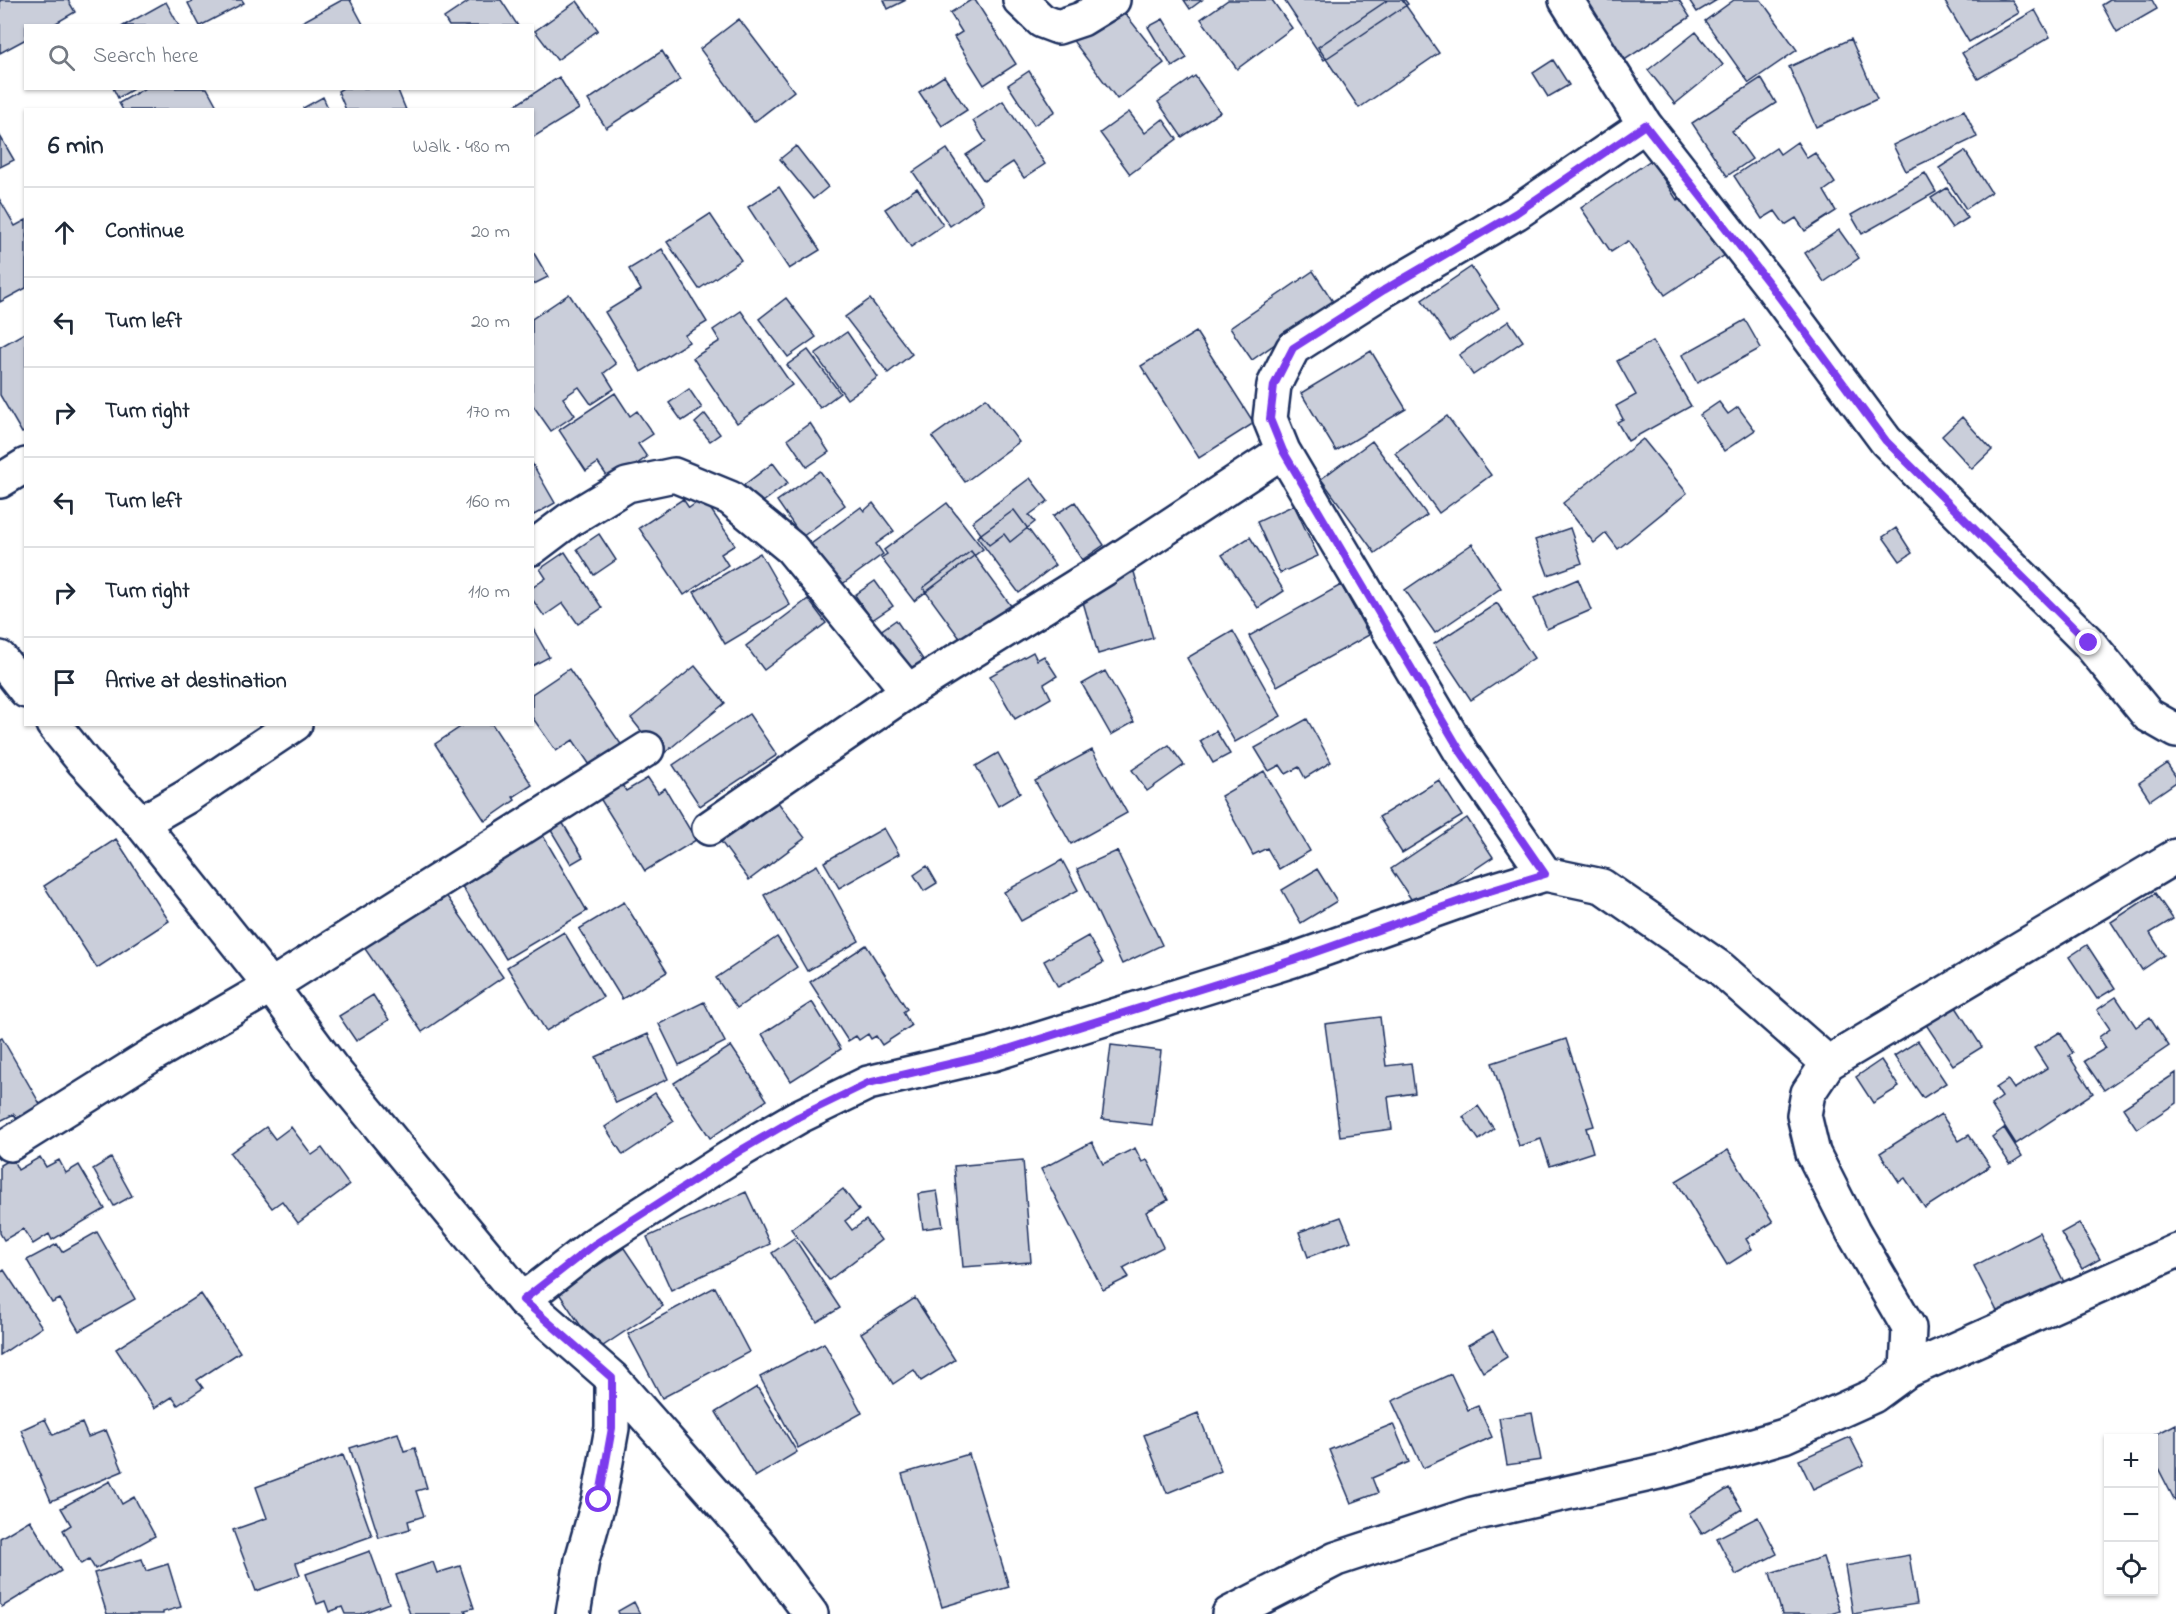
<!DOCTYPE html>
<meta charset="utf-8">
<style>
:root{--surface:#fff;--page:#f6f6f7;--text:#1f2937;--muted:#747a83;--line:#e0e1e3}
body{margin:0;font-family:"Indie Flower",sans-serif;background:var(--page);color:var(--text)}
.controls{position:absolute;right:18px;bottom:18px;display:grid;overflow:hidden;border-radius:0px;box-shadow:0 2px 4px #0004}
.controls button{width:54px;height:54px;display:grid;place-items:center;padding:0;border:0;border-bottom:2px solid var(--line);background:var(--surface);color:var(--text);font:30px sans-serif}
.stop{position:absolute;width:18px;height:18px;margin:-14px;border:4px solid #7c3aed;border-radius:50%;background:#fff}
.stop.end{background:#7c3aed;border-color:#fff;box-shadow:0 2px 6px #0008}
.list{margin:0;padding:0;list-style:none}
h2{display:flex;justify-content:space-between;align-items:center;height:78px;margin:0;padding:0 24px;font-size:26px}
h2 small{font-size:20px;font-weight:400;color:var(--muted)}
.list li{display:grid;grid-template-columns:39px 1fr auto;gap:18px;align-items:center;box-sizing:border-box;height:90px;padding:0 24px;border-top:2px solid var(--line)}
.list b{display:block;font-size:22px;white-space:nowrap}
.list em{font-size:20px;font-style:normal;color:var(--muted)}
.icon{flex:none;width:33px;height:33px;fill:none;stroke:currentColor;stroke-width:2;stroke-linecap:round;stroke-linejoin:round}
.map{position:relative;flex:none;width:2176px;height:1614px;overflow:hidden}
.search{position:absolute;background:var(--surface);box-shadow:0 2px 4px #0004;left:24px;top:24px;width:510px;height:66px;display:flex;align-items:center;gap:15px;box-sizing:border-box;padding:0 21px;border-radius:0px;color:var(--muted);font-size:22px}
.panel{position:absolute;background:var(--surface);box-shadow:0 2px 4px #0004;left:24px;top:108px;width:510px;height:618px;border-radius:0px}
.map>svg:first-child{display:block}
</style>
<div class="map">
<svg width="2176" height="1614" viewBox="0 0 2176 1614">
<rect width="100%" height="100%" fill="#fff"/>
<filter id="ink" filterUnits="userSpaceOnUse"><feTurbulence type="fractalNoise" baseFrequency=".0167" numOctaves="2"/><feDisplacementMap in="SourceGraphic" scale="12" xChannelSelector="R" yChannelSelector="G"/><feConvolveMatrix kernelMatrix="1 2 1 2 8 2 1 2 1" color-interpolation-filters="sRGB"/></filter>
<g filter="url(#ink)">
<path fill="#caceda" stroke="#1b2f5e" stroke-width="1.5" d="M0 0H68L75 12 51 26H26V39L0 53Z
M195 0H242L244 3 200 26 188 3Z
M342 0H350L364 26H304L302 22Z
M471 0H501L518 26H449L444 18Z
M884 0H906L888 9Z
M971 0H975L1016 64 984 85 954 37 962 32 950 13Z
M1184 0H1202L1190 9Z
M1228 0H1272L1292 28 1237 69 1201 19Z
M1284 0H1405L1408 4 1324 60Z
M1388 0H1402L1439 53 1359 108 1318 47Z
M1585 0H1679L1690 17 1617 65Z
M1689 0H1717L1697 12Z
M1734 0H1761L1797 50 1749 83 1705 21Z
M1948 0H2012L2019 13 1969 42 1945 2Z
M2110 0H2152L2157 9 2117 32 2102 5Z
M577 1 598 30 557 60 535 31Z
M166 2 179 26H123Z
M1116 2 1164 63 1117 99 1071 38Z
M2035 10 2050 37 1978 79 1962 53Z
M739 19 794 91 754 122 700 49Z
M1163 19 1187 58 1172 67 1148 27Z
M1696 32 1723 65 1675 104 1648 70Z
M1851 39 1877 99 1816 127 1789 67Z
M662 51 680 80 606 128 588 100Z
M1553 60 1569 85 1548 97 1533 73Z
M1029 71 1055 111 1034 125 1008 85Z
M944 76 967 110 942 126 919 92Z
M1195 76 1220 112 1182 137 1158 102Z
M559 77 579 109 532 138V110H508Z
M1761 78 1776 103 1732 131 1752 159 1727 176 1692 123Z
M113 88H135L118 98Z
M145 88H207L219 110H123L119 103Z
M343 88H397L406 110H346L338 91Z
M323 97 329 110H304L303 108Z
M1003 101 1045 164 1024 178 1013 162 984 181 966 155 986 142 973 121Z
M1964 110 1977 137 1906 171 1893 145Z
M1129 112 1145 133 1163 119 1177 139 1130 174 1100 133Z
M0 136 14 160 0 167Z
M1797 142 1807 158 1815 153 1835 183 1824 191 1836 211 1805 231 1796 218 1785 225 1775 211 1762 219 1734 176 1776 148 1780 154Z
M796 146 828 187 813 199 780 159Z
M947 149 983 203 950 226 913 172Z
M1965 151 1991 192 1966 209 1939 168Z
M1651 160 1677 200 1685 195 1725 255 1665 295 1628 241 1611 252 1581 208Z
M1925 173 1936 192 1862 234 1851 215Z
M779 187 820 250 789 269 748 207Z
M917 188 943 225 911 247 885 209Z
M1947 188 1968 218 1952 228 1931 198Z
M0 200 15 226 26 220V288L0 302Z
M710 214 741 260 699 289 667 242Z
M1839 230 1859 258 1824 282 1805 253Z
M662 249 707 322 685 335 689 342 641 372 605 312 641 290 629 269Z
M532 250 548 277 532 285Z
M1471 267 1499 308 1450 341 1422 300Z
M1313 271 1334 303 1252 360 1230 328Z
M569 294 616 364 604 373 614 389 591 404 579 387 563 398 575 415 551 431 532 404V319Z
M786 298 816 337 788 357 759 319Z
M870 299 912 354 888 373 845 317Z
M741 311 792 385 737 423 693 358 720 341 713 330Z
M1745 320 1761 348 1697 383 1682 355Z
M1509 321 1523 341 1473 375 1459 355Z
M26 332V431L22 433 0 395V347Z
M847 332 878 377 847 399 815 354Z
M1196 332 1254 423 1199 458 1141 366Z
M1653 341 1691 406 1628 441 1617 422 1623 419 1616 406 1636 395 1617 361Z
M808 350 840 393 820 408 787 365Z
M1371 351 1406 409 1336 451 1301 393Z
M689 389 702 408 682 421 669 403Z
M615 393 630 416 637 411 653 434 638 444 647 457 611 482 598 463 586 471 559 430Z
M986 398 1019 442 965 482 932 437Z
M1719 402 1728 414 1738 407 1755 430 1724 451 1700 415Z
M705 414 720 434 710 441 695 423Z
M1447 416 1491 475 1439 513 1395 453Z
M1962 417 1992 450 1972 469 1942 436Z
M810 423 829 452 807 467 788 439Z
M1643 439 1687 493 1618 549 1606 533 1594 543 1563 503Z
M1372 441 1427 515 1375 553 1321 479Z
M532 463 555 503 534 515 532 512Z
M773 463 788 483 759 505 744 485Z
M820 471 845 505 802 537 777 501Z
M1030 478 1048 501 1029 515 1035 522 1010 542 1004 534 989 545 972 522Z
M703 498 735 545 721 554 728 565 684 595 639 528 683 499 689 508Z
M1075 502 1104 545 1082 560 1053 516Z
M873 503 894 531 876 544 883 554 841 585 811 544 861 507 864 511Z
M947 503 983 549 914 601 881 558 887 554 884 550Z
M1294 505 1318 556 1280 573 1257 522Z
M1014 510 1055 565 1019 593 977 537Z
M1570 528 1582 563 1548 575 1535 540Z
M1896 528 1912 553 1900 561 1883 537Z
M599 534 616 560 594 575 577 549Z
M1250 537 1284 591 1258 608 1222 555Z
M1472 544 1501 588 1435 633 1405 590Z
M971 551 1012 607 964 644 923 588Z
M565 552 602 608 578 624 563 603 544 616 532 599V588L546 578 540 569Z
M760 553 790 605 725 644 694 592Z
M1134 572 1153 638 1098 654 1079 588Z
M1578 579 1591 610 1547 629 1534 598Z
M875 581 893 606 872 620 855 595Z
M1341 585 1369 635 1277 686 1249 636Z
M808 599 826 623 764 670 746 646Z
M1497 603 1534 658 1471 700 1434 644Z
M896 620 924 661 904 674 876 634Z
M532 627 549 657 532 666Z
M1233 631 1281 716 1235 742 1187 658Z
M1033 652 1037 660 1044 656 1057 676 1044 684 1051 698 1015 719 990 676Z
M695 666 725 703 661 756 631 718Z
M569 669 625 750 594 771 573 740 556 751 532 717V694Z
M1105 671 1134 722 1111 735 1082 684Z
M749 714 777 755 700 806 673 765Z
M1307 719 1331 762 1305 778 1299 767 1286 774 1280 765 1269 771 1255 748Z
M465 724H492L532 785 513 797 515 800 485 821 435 744Z
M1216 731 1230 754 1213 763 1200 741Z
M1169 745 1184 765 1147 791 1132 770Z
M1092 750 1127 813 1071 844 1035 781Z
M998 753 1020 793 998 806 976 766Z
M2167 764 2176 777V782L2150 800 2139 783Z
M1264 771 1310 851 1279 869 1267 848 1253 855 1221 796Z
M648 778 658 793 665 788 696 840 645 871 598 795 620 782 626 791Z
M1439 780 1462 816 1402 853 1379 817Z
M771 793 805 838 749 880 716 835Z
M558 815 583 857 571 864 546 822Z
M1467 818 1493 857 1417 908 1391 869Z
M884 828 899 854 839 888 824 862Z
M542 834 587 911 506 959 460 883Z
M116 839 169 921 97 968 44 886Z
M1117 851 1162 945 1122 964 1077 869Z
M1062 860 1078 890 1021 921 1004 892Z
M817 865 859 941 807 971 764 895Z
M927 866 937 883 924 891 914 875Z
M1317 869 1337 901 1301 923 1282 890Z
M441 888 503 977 422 1032 361 943Z
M2155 893 2173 919 2150 933 2164 955 2142 970 2111 922Z
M624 902 667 972 622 999 579 929Z
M564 932 603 997 546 1031 507 967Z
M1088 936 1103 963 1058 987 1044 961Z
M777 937 797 967 737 1008 716 978Z
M866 945 907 1009 903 1012 911 1026 882 1045 876 1036 871 1039 868 1034 859 1040 856 1036 848 1041 810 982Z
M2087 945 2115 988 2097 999 2069 957Z
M373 995 389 1020 356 1041 339 1016Z
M2116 997 2136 1027 2150 1017 2169 1046 2104 1090 2084 1061 2106 1048 2099 1037 2110 1029 2097 1010Z
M1952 1001 1982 1047 1953 1065 1923 1020Z
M704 1002 725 1042 679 1065 659 1024Z
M812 1002 841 1049 791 1081 762 1034Z
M1380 1017 1386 1066 1411 1063 1415 1093 1388 1097 1392 1129 1340 1136 1325 1024Z
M2060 1032 2073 1053 2069 1056 2093 1093 2016 1144 1991 1105 2002 1097 1996 1088 2008 1080 2014 1089 2047 1068 2034 1048Z
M648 1034 668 1079 616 1103 596 1057Z
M2 1038 44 1111 20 1124 14 1114 0 1121V1039Z
M1566 1039 1594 1126 1586 1128 1593 1152 1550 1166 1541 1139 1519 1146 1492 1063Z
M1918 1041 1946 1083 1923 1098 1894 1056Z
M1111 1045 1161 1051 1152 1125 1102 1119Z
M731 1046 767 1100 710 1138 674 1083Z
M1881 1060 1899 1087 1873 1103 1856 1077Z
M2176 1073V1103L2137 1129 2123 1108Z
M655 1093 674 1121 623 1155 605 1127Z
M1478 1106 1494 1129 1479 1140 1463 1117Z
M1941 1114 1959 1141 1969 1135 1990 1166 1925 1208 1905 1178 1899 1182 1880 1153Z
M266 1127 275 1139 291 1127 312 1155 322 1148 349 1185 298 1223 282 1201 272 1208 230 1153Z
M2004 1128 2022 1156 2010 1164 1992 1137Z
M1092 1142 1103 1164 1135 1148 1142 1162 1147 1160 1168 1200 1146 1212 1163 1247 1123 1268 1129 1277 1103 1290 1041 1169Z
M1728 1150 1773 1222 1746 1239 1752 1249 1727 1265 1676 1181Z
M40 1157 46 1167 59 1160 66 1173 79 1165 105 1209 52 1240 49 1234 33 1244 23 1229 4 1240 0 1233V1165L12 1158 18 1170Z
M111 1158 132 1196 114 1206 93 1169Z
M1023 1160 1031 1262 963 1267 954 1166Z
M843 1189 859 1210 845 1221 852 1230 866 1220 881 1240 829 1280 791 1229Z
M937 1191 943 1226 923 1229 918 1194Z
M746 1192 770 1244 671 1290 647 1237Z
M1341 1217 1351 1241 1308 1257 1299 1232Z
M2079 1223 2100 1259 2082 1269 2061 1233Z
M97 1232 135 1299 79 1331 60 1299 52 1303 27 1260 57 1244 62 1252Z
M2039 1232 2067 1288 2002 1321 1974 1266Z
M794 1238 840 1308 817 1322 772 1253Z
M624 1248 663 1306 597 1350 558 1292Z
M4 1270 42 1327 0 1355V1273Z
M715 1287 749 1352 662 1398 628 1334Z
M201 1294 240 1352 197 1380 203 1388 178 1405 172 1397 155 1408 116 1349Z
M915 1298 955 1360 921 1381 914 1370 893 1384 861 1333Z
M1493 1331 1507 1357 1483 1372 1468 1345Z
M824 1343 862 1413 798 1448 760 1377Z
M1451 1374 1468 1410 1478 1406 1492 1437 1423 1468 1392 1401Z
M757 1387 797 1452 755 1477 716 1412Z
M1198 1413 1221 1471 1167 1493 1144 1435Z
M1532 1413 1541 1460 1507 1465 1499 1418Z
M45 1419 53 1435 82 1423 88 1437 106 1430 123 1471 51 1501 21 1430Z
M1393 1424 1409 1462 1372 1478 1378 1493 1351 1503 1329 1450Z
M2176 1424V1500L2175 1501 2154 1460V1438H2149Z
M398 1433 404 1451 415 1448 427 1488 416 1491 424 1516 408 1521 410 1529 379 1538 350 1448Z
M1850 1437 1864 1465 1813 1489 1799 1460Z
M969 1454 1009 1587 942 1607 902 1474Z
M343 1455 372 1536 296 1563 300 1575 256 1591 233 1530 267 1518 256 1487Z
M110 1481 122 1504 134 1497 155 1536 95 1569 89 1559 81 1564 63 1530 71 1525 61 1508Z
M1729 1488 1742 1509 1702 1534 1689 1513Z
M1758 1517 1777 1554 1736 1575 1717 1538Z
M30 1520 61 1571 2 1607 0 1604V1538Z
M370 1551 389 1603 360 1614H345L342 1607 329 1612 325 1601 317 1604 306 1574Z
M1909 1555 1917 1604 1853 1614 1845 1566Z
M1823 1557 1840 1611 1831 1614H1782L1770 1573Z
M142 1559 146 1571 168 1564 181 1607 163 1612V1614H107L94 1573Z
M433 1562 437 1573 460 1566 474 1608 465 1610 467 1614H410L396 1575Z
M634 1602 640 1614H619L618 1611Z"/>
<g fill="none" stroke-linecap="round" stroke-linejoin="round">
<g stroke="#1b2f5e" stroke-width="38">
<path id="minor" d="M1020 0 1042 21 1058 27 1082 19 1113 0
M1566 0 1645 125 1771 286 1886 441 2089 643 2148 715 2176 731
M0 481 26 465
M532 548 569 520 627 485 674 475 730 498 791 548 908 691
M0 658 26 691
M53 724 83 761 141 823 271 986 331 1067 523 1300 612 1378 761 1547 811 1614
M141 823 186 797 295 724
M709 828 908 691 1104 569 1283 451
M1545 874 1461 752 1283 451 1270 419 1274 385 1293 348 1384 290 1516 213 1645 125
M10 1144 152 1055 271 986 647 749
M523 1300 595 1244 743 1149 798 1117 868 1083 992 1054 1293 960 1480 894 1545 874 1602 886 1720 968 1828 1063
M1907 1371 2176 1251
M573 1614 582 1560 599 1500 612 1428V1378
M1229 1614 1336 1559 1473 1514 1668 1470 1784 1436 1873 1396 1907 1371 1909 1328 1853 1232 1813 1153 1804 1115 1808 1093 1828 1063 2176 856"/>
</g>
<use href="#minor" stroke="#fff" stroke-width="33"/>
</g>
</g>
<g fill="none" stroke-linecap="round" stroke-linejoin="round" filter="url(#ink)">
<path stroke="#7c3aed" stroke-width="8" d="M599 1500 612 1428V1378L523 1300 595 1244 743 1149 798 1117 868 1083 992 1054 1293 960 1480 894 1545 874 1461 752 1283 451 1270 419 1274 385 1293 348 1384 290 1516 213 1645 125 1771 286 1886 441 2089 643"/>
</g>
</svg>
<div class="controls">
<button>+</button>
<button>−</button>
<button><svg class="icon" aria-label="locate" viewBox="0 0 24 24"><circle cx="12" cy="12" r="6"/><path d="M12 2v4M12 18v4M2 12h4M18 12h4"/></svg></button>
</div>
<div class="stop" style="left:599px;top:1500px"></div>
<div class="stop end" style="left:2089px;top:643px"></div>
<div class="search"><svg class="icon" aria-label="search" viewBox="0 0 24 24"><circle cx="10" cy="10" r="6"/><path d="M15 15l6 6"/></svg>Search here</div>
<section class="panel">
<h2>6 min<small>Walk · 480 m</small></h2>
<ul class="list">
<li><svg class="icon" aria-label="ahead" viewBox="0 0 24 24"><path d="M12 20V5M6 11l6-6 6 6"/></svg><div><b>Continue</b></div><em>20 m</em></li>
<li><svg class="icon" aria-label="left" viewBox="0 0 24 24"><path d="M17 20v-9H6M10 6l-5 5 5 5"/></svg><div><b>Turn left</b></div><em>20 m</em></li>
<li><svg class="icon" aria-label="right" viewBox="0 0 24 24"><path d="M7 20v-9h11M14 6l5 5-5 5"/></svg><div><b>Turn right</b></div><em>170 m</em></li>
<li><svg class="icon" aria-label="left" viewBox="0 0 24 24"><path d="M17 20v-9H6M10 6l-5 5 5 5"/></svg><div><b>Turn left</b></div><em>160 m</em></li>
<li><svg class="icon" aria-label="right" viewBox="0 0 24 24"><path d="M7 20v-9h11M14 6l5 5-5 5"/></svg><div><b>Turn right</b></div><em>110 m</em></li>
<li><svg class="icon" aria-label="arrive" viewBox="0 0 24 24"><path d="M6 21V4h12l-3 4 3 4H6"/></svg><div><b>Arrive at destination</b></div></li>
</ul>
</section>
</div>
